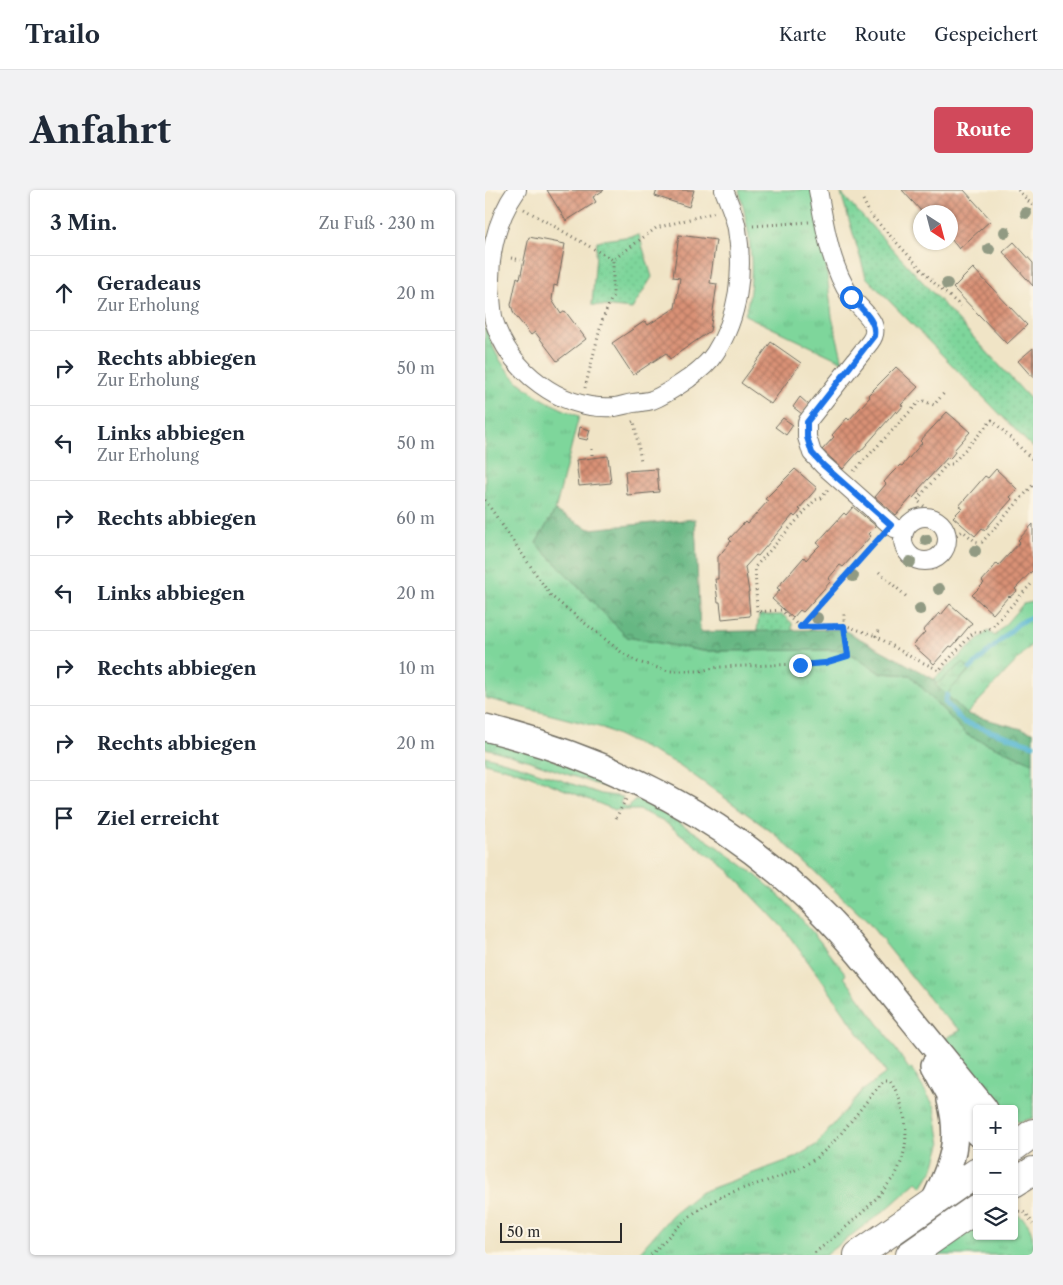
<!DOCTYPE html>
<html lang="de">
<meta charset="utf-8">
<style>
:root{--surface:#fff;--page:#f2f2f3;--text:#1f2937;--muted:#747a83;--line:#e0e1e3;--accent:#d1495b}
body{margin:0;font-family:"Libre Caslon Text",serif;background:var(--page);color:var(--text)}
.controls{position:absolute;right:15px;bottom:15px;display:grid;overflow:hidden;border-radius:5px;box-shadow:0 1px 4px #0004}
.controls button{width:45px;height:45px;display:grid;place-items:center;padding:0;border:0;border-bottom:1px solid var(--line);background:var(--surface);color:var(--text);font:25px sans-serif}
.compass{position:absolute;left:428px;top:15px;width:45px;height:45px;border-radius:50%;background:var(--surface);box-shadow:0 1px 4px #0004;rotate:144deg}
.scale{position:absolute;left:15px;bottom:12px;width:122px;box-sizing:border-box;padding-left:5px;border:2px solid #2b2b2b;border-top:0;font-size:14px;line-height:18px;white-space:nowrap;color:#2b2b2b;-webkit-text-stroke:4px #fcf5e5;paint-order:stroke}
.stop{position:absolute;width:15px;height:15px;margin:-11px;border:4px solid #1a73e8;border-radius:50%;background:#fff}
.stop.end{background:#1a73e8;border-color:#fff;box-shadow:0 1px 5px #0008}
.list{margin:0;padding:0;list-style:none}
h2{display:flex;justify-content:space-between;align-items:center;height:65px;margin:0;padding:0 20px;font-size:21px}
h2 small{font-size:16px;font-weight:400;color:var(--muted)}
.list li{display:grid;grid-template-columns:32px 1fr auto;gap:15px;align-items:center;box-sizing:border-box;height:75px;padding:0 20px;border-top:1px solid var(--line)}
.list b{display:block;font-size:19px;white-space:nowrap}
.list p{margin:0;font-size:16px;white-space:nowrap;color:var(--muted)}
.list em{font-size:16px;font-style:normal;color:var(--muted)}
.icon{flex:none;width:28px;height:28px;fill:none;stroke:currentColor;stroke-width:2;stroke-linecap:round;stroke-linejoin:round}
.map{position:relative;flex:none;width:548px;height:1065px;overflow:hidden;border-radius:5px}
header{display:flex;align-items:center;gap:30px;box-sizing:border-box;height:70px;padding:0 25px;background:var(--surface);border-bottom:1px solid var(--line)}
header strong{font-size:24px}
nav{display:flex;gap:28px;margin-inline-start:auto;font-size:18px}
.intro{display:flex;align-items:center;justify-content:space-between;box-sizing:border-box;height:120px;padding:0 30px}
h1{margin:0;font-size:35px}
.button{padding:12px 22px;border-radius:5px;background:var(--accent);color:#fff;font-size:18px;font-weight:700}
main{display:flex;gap:30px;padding:0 30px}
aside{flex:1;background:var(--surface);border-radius:5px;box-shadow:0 1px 4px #0004}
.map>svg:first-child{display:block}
</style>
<header>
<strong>Trailo</strong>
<nav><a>Karte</a><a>Route</a><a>Gespeichert</a></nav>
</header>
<div class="intro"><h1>Anfahrt</h1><a class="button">Route</a></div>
<main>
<aside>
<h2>3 Min.<small>Zu Fuß · 230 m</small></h2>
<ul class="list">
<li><svg class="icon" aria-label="ahead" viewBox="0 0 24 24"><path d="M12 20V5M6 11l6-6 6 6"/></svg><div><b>Geradeaus</b><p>Zur Erholung</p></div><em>20 m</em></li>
<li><svg class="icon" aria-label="right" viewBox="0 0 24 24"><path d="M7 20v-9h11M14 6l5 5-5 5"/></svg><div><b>Rechts abbiegen</b><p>Zur Erholung</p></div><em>50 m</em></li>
<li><svg class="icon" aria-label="left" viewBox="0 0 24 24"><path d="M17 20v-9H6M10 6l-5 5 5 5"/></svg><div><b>Links abbiegen</b><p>Zur Erholung</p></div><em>50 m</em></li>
<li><svg class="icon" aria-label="right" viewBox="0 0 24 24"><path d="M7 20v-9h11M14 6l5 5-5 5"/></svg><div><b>Rechts abbiegen</b></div><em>60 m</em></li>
<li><svg class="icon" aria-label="left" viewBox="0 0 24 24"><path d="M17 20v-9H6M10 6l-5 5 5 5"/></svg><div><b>Links abbiegen</b></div><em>20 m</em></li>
<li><svg class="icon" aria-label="right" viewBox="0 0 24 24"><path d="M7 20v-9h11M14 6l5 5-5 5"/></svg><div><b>Rechts abbiegen</b></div><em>10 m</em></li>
<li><svg class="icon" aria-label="right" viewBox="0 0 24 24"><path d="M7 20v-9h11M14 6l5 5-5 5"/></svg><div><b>Rechts abbiegen</b></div><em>20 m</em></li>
<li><svg class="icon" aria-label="arrive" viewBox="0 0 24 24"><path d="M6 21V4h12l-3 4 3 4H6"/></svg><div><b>Ziel erreicht</b></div></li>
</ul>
</aside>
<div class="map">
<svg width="548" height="1065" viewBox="0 0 548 1065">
<defs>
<pattern id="grass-tufts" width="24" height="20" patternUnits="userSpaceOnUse" patternTransform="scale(1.25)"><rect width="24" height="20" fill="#7ed69b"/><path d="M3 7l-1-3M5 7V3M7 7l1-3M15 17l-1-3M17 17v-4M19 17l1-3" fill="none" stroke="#6db886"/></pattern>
<pattern id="forest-crowns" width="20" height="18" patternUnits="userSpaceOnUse" patternTransform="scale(1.25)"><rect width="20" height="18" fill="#66b783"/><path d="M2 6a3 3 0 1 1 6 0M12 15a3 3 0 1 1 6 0" fill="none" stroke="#54956b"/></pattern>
<pattern id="wetland-marsh" width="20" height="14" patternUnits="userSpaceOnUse" patternTransform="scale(1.25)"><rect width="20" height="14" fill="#7ed69b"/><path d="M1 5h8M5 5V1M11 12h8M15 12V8" fill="none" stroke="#6db886"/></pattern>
<pattern id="park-dots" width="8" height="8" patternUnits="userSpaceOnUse" patternTransform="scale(1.25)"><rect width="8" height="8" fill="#7ed69b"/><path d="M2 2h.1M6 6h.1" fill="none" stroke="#6db886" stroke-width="1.8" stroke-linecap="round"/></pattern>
<pattern id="building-cross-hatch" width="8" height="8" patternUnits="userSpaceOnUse" patternTransform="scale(1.25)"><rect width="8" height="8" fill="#d99176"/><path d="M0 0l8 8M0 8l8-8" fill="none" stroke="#b07761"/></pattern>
</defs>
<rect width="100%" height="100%" fill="#fcf5e5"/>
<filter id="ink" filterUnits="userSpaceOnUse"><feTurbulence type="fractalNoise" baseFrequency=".02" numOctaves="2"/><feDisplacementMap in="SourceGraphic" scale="10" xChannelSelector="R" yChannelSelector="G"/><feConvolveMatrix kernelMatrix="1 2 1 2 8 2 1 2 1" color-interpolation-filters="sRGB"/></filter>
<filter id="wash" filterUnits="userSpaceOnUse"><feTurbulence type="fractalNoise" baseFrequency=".0096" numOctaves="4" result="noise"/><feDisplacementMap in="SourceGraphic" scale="20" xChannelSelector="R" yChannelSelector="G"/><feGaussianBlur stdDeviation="1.12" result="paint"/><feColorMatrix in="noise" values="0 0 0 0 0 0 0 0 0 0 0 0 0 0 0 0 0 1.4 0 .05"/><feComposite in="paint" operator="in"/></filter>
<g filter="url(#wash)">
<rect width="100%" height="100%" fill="#f0e4c6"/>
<path fill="url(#grass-tufts)" stroke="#548063" d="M254 0H327L340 66 347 127 358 172 260 125C272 83 265 42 254 0Z
M0 137C5 145 7 156 12 165 30 197 62 213 94 226L70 321 51 353 142 447 218 461 359 460 395 483 425 485 482 545 548 573V928L534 932 529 930V919H509L456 851 476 840 456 823 382 731 291 645 193 574 118 538 0 508Z
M548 412V453L482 524 462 505 466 499 485 480 478 473 450 495 449 489 503 441 510 446 538 414Z
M0 547 39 557 138 599 113 595 39 569 0 558Z
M0 566 38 577 116 604 138 607 135 613 143 618 149 611 153 609C205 638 256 669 300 711 322 734 341 759 361 784L359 787 398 840 424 879 426 878 450 917 456 955 449 978 437 997 432 992 404 1017 340 1065H152L187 1025 214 1003 309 968 331 955 377 901 401 883 338 792 299 739 243 680 177 630 154 620H130L41 584 0 573Z
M529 1023C548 1032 548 1045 548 1065H446L492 1034V1046H529Z"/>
<path fill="url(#forest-crowns)" stroke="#487157" d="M70 321 104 339 210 329 215 442 357 439 449 489 451 495 482 524 548 542V573L482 545 425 485 395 483 359 460 218 461 142 447 51 353Z"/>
<path fill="url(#wetland-marsh)" stroke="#548063" d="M478 473 485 479 466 499 462 505 450 495Z"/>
<path fill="url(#park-dots)" stroke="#548063" d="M356 3 548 212V258L381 87Z
M154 45 167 87 147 119 107 115 112 51Z
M274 425H298L307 433V441H272Z"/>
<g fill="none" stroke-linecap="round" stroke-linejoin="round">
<path stroke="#53b5d1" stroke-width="5" d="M485 479 533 434 548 426
M462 505 460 512 478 532 548 555"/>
</g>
<g id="blocks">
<path fill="url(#building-cross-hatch)" d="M62 0H119L108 7 111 12 81 31Z
M172 0H209L204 17 170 6Z
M417 0H479L506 30 474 59 466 49V22H442L440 21 437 22Z
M194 45 231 50 225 93 232 94 225 141 185 169 181 163 148 185 127 153 160 131 163 135 190 118 195 88 188 87Z
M44 47 80 54 72 96 69 95 67 110 76 124 80 121 101 149 72 171 50 142 46 145 29 124 26 115 32 87 35 89Z
M529 52 548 73V96L518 62Z
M488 78 542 135 522 154 468 98Z
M286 152 316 173 286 214 256 193Z
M548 158V188L533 171Z
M411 177 433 197 416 215 418 216 412 223 411 221 375 262 374 261 358 279 337 260 349 247 347 245 362 228 364 230 385 207 383 205Z
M315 207 324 215 317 224 308 217Z
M462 222 485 242 469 260 470 262 467 266 464 269 463 267 433 300 434 301 428 308 427 307 411 325 390 307 401 294 399 292 406 284 415 275 417 276 437 253 435 251Z
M298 228 308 235 301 245 290 237Z
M95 237 105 240 102 250 93 248Z
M123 266 126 293 94 296 91 270Z
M172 279 174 302 142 305 140 281Z
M310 279 332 298 314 319 316 320 310 327 308 325 273 366 271 365 260 377 264 402H263L265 426 237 429 235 412H233L230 389H233V367L246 351 244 349 260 332 262 334 283 311 280 309Z
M511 279 532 299 525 307 527 309 512 326 500 340 497 338 490 346 468 327 477 318 474 316 500 286 503 288Z
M368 317 391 336 383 344 386 346 358 377 355 375 343 389 346 391 318 422 315 420 308 428 287 409 295 400 292 398 319 367 321 370 329 361 335 355 332 353 359 323 361 325Z
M548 334V380L530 399 532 401 525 407 524 406 508 424 487 405 499 393 497 391 504 383 512 373 514 375 535 352 533 350Z
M465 414 487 433 467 457 465 456 449 474 428 455 440 442 438 441 454 423 456 425Z"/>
</g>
</g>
<g filter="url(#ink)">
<use href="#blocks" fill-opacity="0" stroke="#706c61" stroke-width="1"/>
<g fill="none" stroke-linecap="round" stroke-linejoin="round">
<g stroke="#706c61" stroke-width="20">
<path id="minor" d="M32 0C10 31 2 71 6 108 7 116 7 124 9 131 25 181 76 221 130 217 136 216 142 214 148 213 154 212 161 212 167 210 180 205 191 197 203 189 213 181 223 174 230 163 254 127 259 81 252 39 250 26 244 13 239 0
M333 0C340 37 345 76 366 107 376 121 399 134 385 152L322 232V247L327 263 338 275 409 338 419 340
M418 349a22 22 0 1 1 44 0a22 22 0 1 1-44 0Z"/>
</g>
<g stroke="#706c61" stroke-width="28">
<path id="secondary" d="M0 538C128 570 248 630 340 726 370 756 394 789 421 822 447 854 473 886 500 919
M449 875 463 901 492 943
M449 1011C467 974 476 951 465 910"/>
</g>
<g stroke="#706c61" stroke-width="30">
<path id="primary" d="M529 957 548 943
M529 993 548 981
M373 1065 492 982
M425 1065 492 1018"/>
</g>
<path stroke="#706c61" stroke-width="3" stroke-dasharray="1 4" stroke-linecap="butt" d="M533 0 548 16
M378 10 385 24 452 96 476 116
M39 19 128 70 171 38 231 22
M268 36 324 32
M430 37 436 32
M26 68 36 70
M100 198 117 131 128 105V70
M147 232 149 231 156 271
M107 265V255
M369 281 436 210 449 215 459 203
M343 300 336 308 330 310 270 377 272 422 296 420 315 437 359 435V421
M0 310 66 406 136 462 153 472 183 481H215L234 477 340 473 363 466 359 435 391 446
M439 316 432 310 462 274H467L507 230 548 270
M463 350 478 341 491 352H497L548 295
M394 382 423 408
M316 437 396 346
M394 441 391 446 426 467 454 480 489 442H497L507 437 548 392
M131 628 141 609
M529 1020 541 1023 548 1034
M166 1065C184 1046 202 1025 226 1012 258 994 298 991 328 970 353 953 376 916 397 893L400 890H405C422 918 427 951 412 982 410 987 404 992 401 997 380 1023 353 1044 327 1065"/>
<use href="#minor" stroke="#fff" stroke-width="18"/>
<use href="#secondary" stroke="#fff" stroke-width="25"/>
<use href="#primary" stroke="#fff" stroke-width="28"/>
</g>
<g fill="#919a83">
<circle cx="541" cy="23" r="6"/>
<circle cx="520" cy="42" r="6"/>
<circle cx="504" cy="59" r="6"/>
<circle cx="462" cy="94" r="6"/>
<circle cx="441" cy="350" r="6"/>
<circle cx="490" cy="361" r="6"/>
<circle cx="425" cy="372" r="6"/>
<circle cx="368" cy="386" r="6"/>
<circle cx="454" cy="399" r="6"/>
<circle cx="435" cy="419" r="6"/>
<circle cx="332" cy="428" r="6"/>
</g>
</g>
<g fill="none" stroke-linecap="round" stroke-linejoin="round" filter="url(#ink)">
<path stroke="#1a73e8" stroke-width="6" d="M315 475 340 473 363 466 359 436 315 437 406 335 338 275 327 263 322 247V232L389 146C392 130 376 119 366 107"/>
</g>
</svg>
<div class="controls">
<button>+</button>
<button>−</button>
<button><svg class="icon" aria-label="layers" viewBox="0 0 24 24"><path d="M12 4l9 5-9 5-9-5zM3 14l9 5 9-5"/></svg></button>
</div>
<svg class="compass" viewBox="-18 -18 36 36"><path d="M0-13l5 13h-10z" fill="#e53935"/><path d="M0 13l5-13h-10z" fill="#747a83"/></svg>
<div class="scale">50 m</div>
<div class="stop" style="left:366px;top:107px"></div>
<div class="stop end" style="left:315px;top:475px"></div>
</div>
</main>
